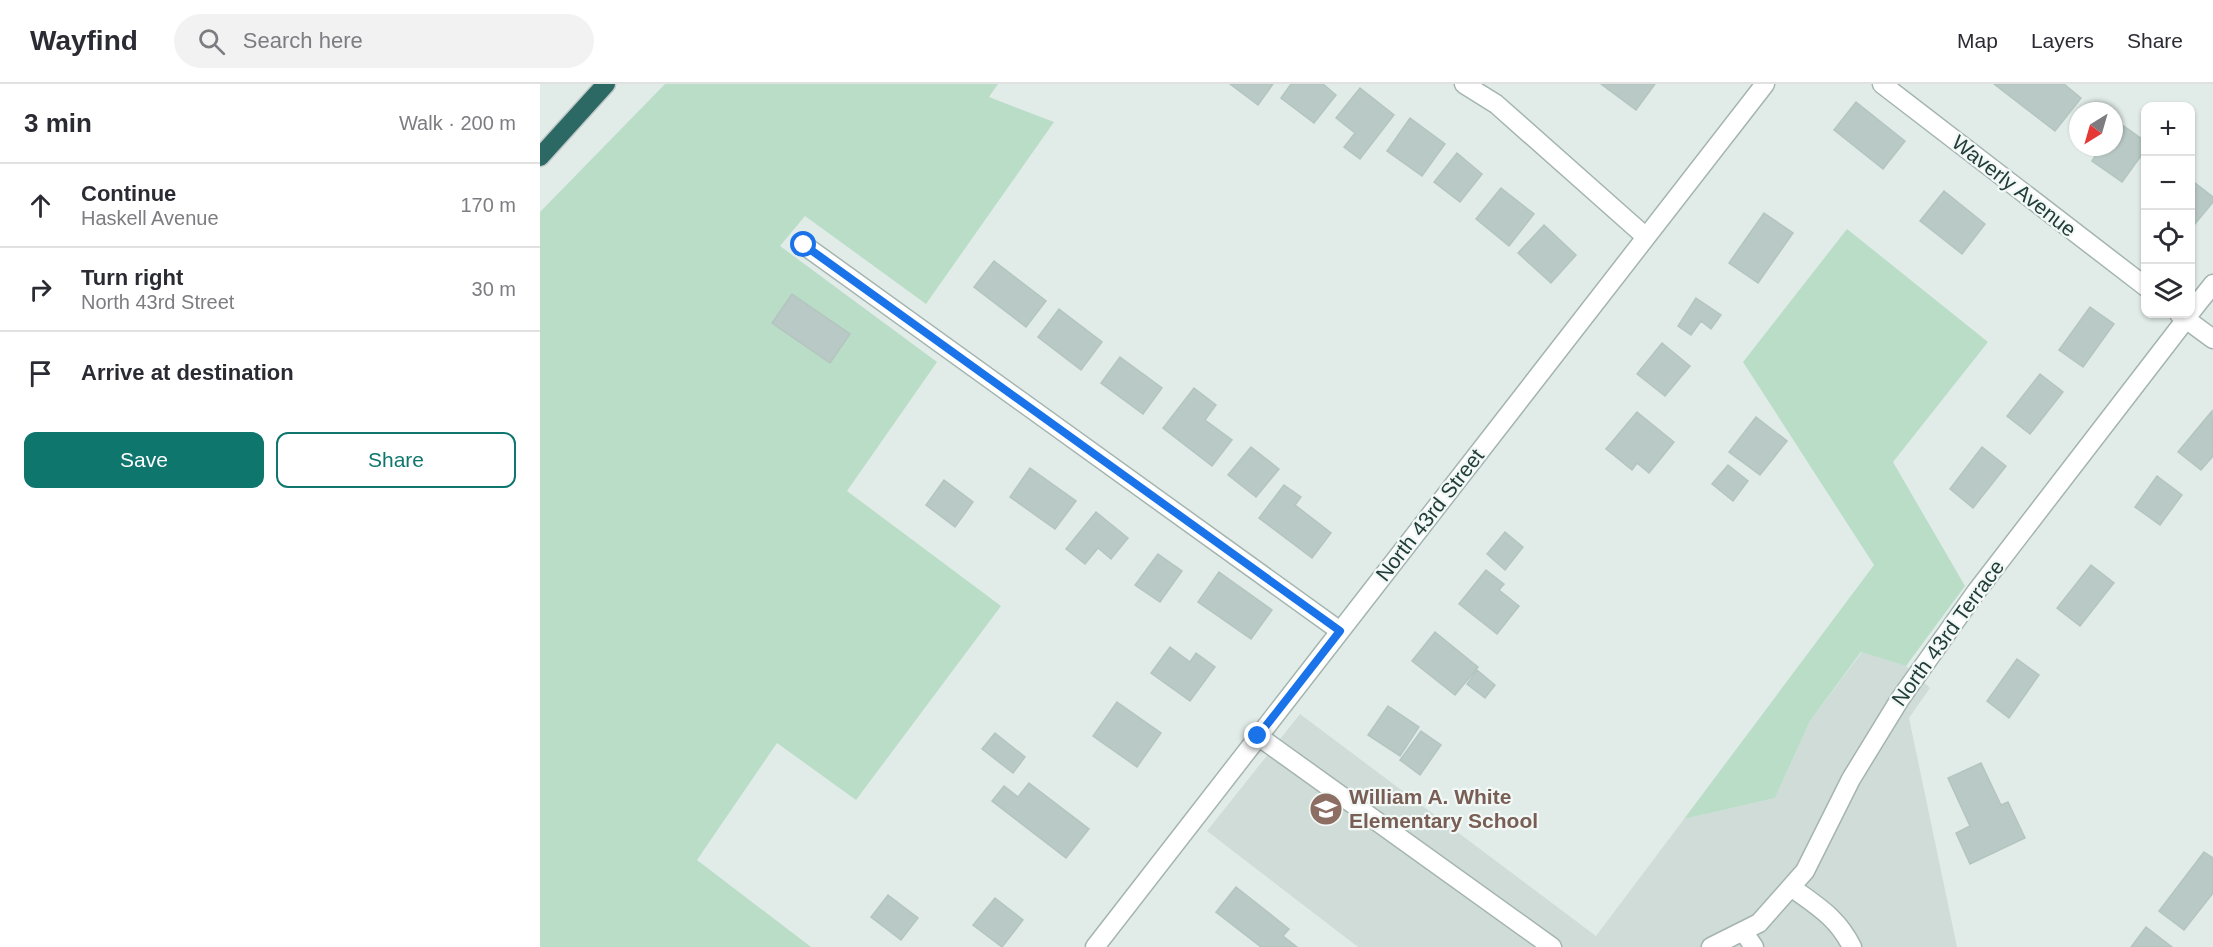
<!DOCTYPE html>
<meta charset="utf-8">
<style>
:root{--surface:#fff;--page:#f2f2f3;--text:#2b2b33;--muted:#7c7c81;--line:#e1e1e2;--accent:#0f766e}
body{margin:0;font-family:Arial,sans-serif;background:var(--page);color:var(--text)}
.controls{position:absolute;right:18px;top:18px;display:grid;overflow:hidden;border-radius:12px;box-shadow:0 2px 4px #0004}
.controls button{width:54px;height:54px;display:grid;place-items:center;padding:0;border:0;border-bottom:2px solid var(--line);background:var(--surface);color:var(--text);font:30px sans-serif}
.compass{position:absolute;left:1529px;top:18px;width:54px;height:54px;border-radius:50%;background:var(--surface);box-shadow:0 2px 4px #0004;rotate:217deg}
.stop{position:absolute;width:18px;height:18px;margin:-14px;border:4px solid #1a73e8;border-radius:50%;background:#fff}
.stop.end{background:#1a73e8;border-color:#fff;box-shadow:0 2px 6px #0008}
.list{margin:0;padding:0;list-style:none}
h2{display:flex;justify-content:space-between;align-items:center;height:78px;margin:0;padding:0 24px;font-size:26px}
h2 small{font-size:20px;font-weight:400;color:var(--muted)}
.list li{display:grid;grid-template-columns:39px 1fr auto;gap:18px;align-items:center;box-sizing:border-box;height:84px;padding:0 24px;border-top:2px solid var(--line)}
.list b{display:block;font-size:22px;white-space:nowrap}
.list p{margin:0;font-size:20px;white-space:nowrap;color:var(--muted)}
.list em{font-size:20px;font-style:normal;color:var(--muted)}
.actions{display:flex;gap:12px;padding:18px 24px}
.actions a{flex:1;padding:14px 0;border:2px solid var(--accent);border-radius:12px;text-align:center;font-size:21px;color:var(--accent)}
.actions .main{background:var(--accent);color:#fff}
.icon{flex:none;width:33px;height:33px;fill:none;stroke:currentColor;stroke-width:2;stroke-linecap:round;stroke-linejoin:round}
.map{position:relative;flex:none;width:1673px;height:863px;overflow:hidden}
header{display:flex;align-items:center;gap:36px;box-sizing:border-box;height:84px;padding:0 30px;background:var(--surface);border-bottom:2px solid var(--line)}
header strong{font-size:28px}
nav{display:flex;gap:33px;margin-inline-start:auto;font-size:21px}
.search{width:420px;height:54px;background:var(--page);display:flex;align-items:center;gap:15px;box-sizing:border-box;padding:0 21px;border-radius:33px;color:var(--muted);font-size:22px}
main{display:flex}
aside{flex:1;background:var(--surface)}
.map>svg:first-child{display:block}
</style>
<header>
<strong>Wayfind</strong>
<div class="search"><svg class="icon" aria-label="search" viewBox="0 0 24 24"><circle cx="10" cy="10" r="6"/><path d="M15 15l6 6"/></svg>Search here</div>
<nav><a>Map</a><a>Layers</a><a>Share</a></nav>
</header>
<main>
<aside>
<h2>3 min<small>Walk · 200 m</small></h2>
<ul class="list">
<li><svg class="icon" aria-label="ahead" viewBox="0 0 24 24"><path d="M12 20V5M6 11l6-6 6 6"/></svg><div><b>Continue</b><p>Haskell Avenue</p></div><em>170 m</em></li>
<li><svg class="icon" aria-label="right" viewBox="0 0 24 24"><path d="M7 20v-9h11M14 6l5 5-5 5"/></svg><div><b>Turn right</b><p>North 43rd Street</p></div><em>30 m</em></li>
<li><svg class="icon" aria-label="arrive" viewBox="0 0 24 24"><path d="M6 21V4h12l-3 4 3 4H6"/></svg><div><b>Arrive at destination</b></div></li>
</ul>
<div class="actions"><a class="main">Save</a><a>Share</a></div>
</aside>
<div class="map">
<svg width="1673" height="863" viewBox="0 0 1673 863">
<rect width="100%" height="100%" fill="#e1ece8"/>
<path fill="#cfdcd7" d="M1322 568 1366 582 1390 604 1369 634 1417 863H818L667 747 760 630 1056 852 1144 735 1235 714 1270 637Z"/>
<path fill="#baddc8" d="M125 0H458L449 13 514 38 386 220 265 132 240 162 397 278 307 407 461 522 316 716 237 659 157 776 271 863H0V128Z
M1307 145 1448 258 1353 378 1425 502 1366 582 1321 568 1270 637 1235 714 1144 735 1334 481 1203 278Z"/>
<path fill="#b9c9c5" stroke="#b4c5c0" stroke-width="1.5" d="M690 0H733L718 21Z
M751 0H783L796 11 774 39 741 14Z
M1061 0H1115L1096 26Z
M1454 0H1524L1541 14 1515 47Z
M820 4 854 31 820 75 804 63 815 49 796 34Z
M1316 18 1365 57 1343 85 1294 46Z
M870 34 905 60 882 92 847 67Z
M1574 35 1606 58V65L1582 98 1552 77 1560 63H1574Z
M917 69 942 90 920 118 894 98Z
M1650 95 1673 113V118L1650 146Z
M961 104 994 130 969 162 936 135Z
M1404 107 1445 140 1422 170 1380 137Z
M1224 129 1253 149 1218 199 1189 179Z
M1004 141 1036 171 1011 199 978 169Z
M454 177 506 217 486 243 434 203Z
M252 210 310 250 290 279 232 239Z
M1156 214 1181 231 1171 245 1161 237 1151 251 1138 242Z
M1550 223 1574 240 1543 283 1519 266Z
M519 225 562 258 541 286 498 253Z
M1122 259 1150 282 1125 312 1097 290Z
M580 273 622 304 603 330 561 299Z
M1500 290 1523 308 1490 350 1467 332Z
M654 304 676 321 665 336 692 356 672 382 623 344Z
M1672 327 1673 372 1661 386 1638 368Z
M1097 328 1134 358 1109 389 1097 379 1092 386 1066 365Z
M1216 333 1247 357 1220 391 1189 368Z
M711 363 739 385 716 413 688 391Z
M1442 363 1466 382 1433 424 1410 405Z
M1188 381 1208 397 1193 417 1172 400Z
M490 384 536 417 515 445 470 413Z
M1617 392 1642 411 1620 441 1595 423Z
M404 396 433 418 415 443 386 421Z
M744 401 761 413 755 421 791 449 772 474 719 434Z
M556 428 588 454 571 475 558 464 545 480 526 465Z
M965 448 983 463 965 486 947 470Z
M618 470 642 487 620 518 595 501Z
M1551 481 1574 499 1540 542 1517 524Z
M946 486 964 500 959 506 979 522 957 550 919 520Z
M679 488 732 526 711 555 658 518Z
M895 548 938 583 915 611 872 577Z
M630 563 650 578 656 569 675 583 650 617 611 589Z
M1477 575 1499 591 1469 634 1447 617Z
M937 586 955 601 945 614 927 600Z
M577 618 621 649 597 683 553 652Z
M848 622 879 643 860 672 828 651Z
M881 647 901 661 880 691 860 676Z
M455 649 485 673 473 689 442 665Z
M1441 679 1461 721 1468 718 1485 754 1430 780 1416 749 1430 742 1408 694Z
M489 699 549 745 526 774 452 717 464 702 478 713Z
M1664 768 1673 774V809L1644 846 1619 827Z
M696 803 749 845 743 852 757 863H721L676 828Z
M348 811 378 834 361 856 331 833Z
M455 814 483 836 462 863 433 841Z
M1606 843 1632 863H1591Z"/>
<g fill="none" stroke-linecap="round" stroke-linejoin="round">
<g stroke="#a4b4b0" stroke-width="21">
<path id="minor" d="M924 0 956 20 1106 153
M1342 0 1606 203
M264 161 800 547
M1650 229 1673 200
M1639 230 1673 255
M718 652 1012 863
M1251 803C1277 822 1297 833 1312 863
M1203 847 1214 863
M555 863 1225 0
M1171 863 1219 839 1265 787 1311 695 1360 615 1436 508 1650 230"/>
</g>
<g stroke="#c1c9c8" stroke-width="21">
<path id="highway" d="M0 73 66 0"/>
</g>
<use href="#minor" stroke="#fff" stroke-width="18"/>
<use href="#highway" stroke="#2d6964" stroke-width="18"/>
</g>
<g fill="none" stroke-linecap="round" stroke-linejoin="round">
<path stroke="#1a73e8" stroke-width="8" d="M264 161 800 547 718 652"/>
</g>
<defs>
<g id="school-disc" transform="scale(1.725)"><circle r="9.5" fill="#8d6e63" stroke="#f2f8f6"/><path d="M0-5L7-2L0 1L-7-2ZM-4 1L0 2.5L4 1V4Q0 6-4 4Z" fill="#fff"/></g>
</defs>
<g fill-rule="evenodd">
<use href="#school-disc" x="786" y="725"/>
</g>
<g text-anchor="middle" stroke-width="4.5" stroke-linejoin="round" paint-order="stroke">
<g font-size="21" fill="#213d39" stroke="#f2f8f6">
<text transform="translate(1474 102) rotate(38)" y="7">Waverly Avenue</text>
<text transform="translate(890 431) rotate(-52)" y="7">North 43rd Street</text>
<text transform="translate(1408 549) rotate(-54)" y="7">North 43rd Terrace</text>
</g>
<g font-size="21" font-weight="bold" fill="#785e54" stroke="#f2f8f6" text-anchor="start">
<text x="809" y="720">William A. White<tspan x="809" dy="24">Elementary School</tspan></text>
</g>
</g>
</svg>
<div class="controls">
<button>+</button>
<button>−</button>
<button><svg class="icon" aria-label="locate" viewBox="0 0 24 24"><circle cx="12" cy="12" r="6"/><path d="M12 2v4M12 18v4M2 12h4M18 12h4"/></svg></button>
<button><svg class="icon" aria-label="layers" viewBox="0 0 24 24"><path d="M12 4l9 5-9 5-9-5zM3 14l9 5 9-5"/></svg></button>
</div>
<svg class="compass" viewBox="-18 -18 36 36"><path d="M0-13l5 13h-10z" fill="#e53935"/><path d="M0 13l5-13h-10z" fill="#7c7c81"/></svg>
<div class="stop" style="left:264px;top:161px"></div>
<div class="stop end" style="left:718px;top:652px"></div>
</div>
</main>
